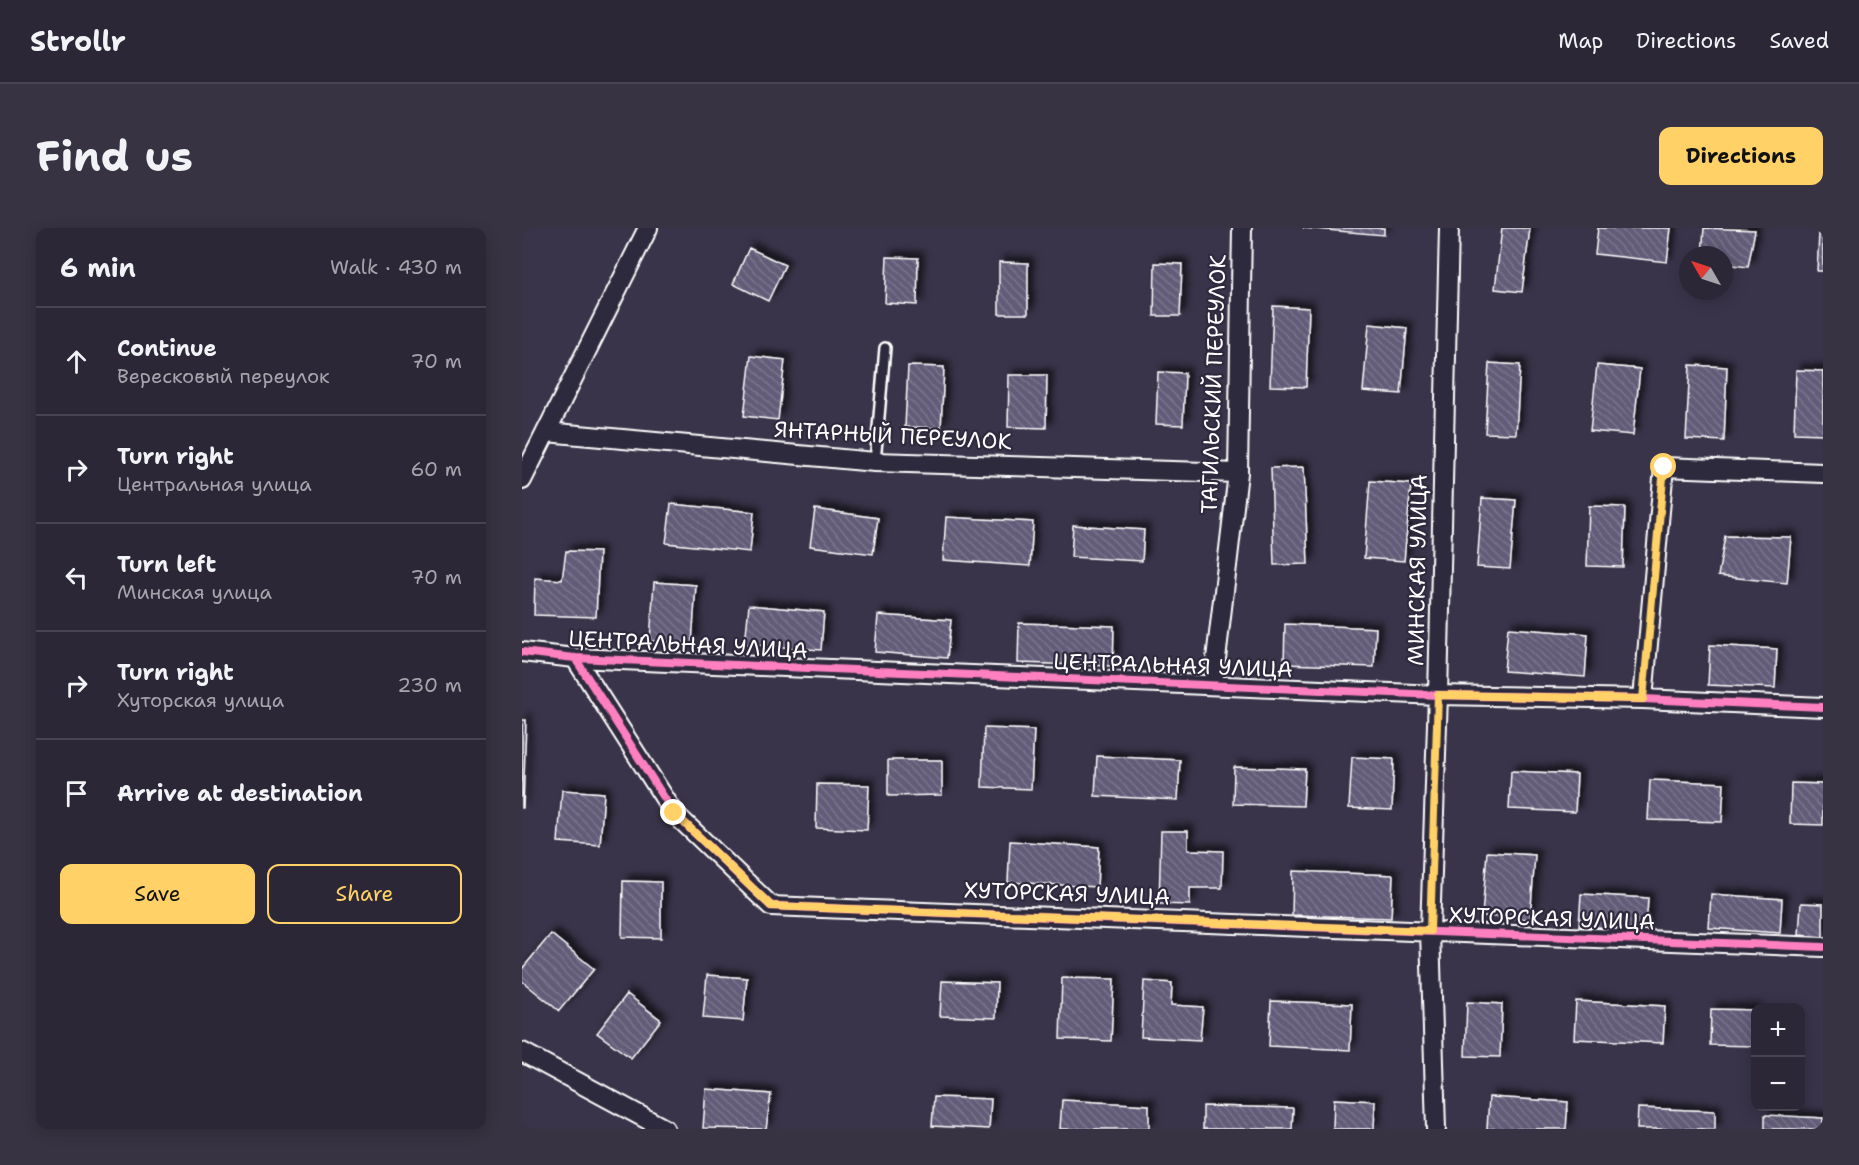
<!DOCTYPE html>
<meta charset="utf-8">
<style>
:root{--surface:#2b2737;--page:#373342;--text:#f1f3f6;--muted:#a6a5ad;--line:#474452;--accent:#ffd166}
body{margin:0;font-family:"Shantell Sans",sans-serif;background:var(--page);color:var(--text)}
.controls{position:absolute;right:18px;bottom:18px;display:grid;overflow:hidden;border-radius:12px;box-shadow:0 3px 15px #0003}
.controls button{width:54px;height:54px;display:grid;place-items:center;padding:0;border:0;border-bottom:2px solid var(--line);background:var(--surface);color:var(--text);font:30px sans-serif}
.compass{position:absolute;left:1157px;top:18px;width:54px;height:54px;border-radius:50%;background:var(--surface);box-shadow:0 3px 15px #0003;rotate:309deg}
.stop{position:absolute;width:18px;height:18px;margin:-14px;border:4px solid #ffd166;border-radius:50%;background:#fff}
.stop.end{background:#ffd166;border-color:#fff;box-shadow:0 2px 6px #0008}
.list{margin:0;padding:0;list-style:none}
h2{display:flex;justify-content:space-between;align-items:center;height:78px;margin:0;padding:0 24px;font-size:26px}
h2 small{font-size:20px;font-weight:400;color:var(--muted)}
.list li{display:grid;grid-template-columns:39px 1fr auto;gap:18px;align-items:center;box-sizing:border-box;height:108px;padding:0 24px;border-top:2px solid var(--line)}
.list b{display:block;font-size:22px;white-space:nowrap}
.list p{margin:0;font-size:20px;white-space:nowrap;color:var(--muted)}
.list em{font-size:20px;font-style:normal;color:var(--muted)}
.actions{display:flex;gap:12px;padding:18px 24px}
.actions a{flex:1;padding:14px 0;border:2px solid var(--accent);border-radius:12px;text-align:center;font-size:21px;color:var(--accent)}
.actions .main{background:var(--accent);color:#111}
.icon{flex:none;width:33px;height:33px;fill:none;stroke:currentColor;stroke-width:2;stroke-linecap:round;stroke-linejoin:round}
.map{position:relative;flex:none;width:1301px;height:901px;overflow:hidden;border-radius:12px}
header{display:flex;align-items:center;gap:36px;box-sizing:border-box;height:84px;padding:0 30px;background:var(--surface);border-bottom:2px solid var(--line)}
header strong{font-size:28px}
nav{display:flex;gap:33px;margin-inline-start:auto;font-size:21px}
.intro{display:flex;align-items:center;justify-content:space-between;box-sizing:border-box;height:144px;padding:0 36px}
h1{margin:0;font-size:42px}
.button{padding:15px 27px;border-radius:12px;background:var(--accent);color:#111;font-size:21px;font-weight:700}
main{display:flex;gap:36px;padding:0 36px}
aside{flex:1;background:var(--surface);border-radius:12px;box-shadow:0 3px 15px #0003}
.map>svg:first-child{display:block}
</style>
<header>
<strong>Strollr</strong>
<nav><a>Map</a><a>Directions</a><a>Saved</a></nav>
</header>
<div class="intro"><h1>Find us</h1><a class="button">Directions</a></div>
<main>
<aside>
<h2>6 min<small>Walk · 430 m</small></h2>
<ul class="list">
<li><svg class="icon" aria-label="ahead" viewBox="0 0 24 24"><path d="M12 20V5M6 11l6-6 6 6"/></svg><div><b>Continue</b><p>Вересковый переулок</p></div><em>70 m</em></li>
<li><svg class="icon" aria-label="right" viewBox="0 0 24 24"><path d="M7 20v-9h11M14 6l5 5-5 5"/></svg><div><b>Turn right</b><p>Центральная улица</p></div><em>60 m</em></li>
<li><svg class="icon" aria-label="left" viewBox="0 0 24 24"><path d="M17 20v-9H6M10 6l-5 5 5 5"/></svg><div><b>Turn left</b><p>Минская улица</p></div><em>70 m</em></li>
<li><svg class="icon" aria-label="right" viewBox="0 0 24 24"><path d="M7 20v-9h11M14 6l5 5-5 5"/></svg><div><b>Turn right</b><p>Хуторская улица</p></div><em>230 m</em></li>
<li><svg class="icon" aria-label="arrive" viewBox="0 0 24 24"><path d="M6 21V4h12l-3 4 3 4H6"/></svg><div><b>Arrive at destination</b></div></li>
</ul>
<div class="actions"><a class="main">Save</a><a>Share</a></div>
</aside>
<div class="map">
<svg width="1301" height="901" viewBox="0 0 1301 901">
<defs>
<pattern id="building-back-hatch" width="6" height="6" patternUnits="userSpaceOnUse" patternTransform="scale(1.5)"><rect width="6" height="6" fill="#625b78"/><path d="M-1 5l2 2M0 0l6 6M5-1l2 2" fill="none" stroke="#7a748c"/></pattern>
<filter id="shadow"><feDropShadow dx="5.5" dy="-5.5" stdDeviation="3" flood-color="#0009"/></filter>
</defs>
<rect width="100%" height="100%" fill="#393449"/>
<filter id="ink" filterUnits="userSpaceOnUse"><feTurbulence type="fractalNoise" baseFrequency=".0167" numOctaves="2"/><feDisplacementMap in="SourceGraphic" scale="12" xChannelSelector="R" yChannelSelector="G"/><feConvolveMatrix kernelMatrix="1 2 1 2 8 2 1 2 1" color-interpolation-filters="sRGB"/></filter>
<g filter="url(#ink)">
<path fill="url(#building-back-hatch)" stroke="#fff" stroke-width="1.5" filter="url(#shadow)" d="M781 0H862V7Z
M980 0H1008L1000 64 973 61Z
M1076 0H1149L1145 34 1073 26Z
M1182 0 1233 2 1226 39 1202 36V27H1180Z
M1297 6 1301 7V43H1295Z
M227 20 263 37 246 73 211 56Z
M365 29 396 30 395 77 363 75Z
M477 34 506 35V86H477Z
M633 35 660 36 658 88H632Z
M751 78 787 80 784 159 748 158Z
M847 96 885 100 879 166 841 163Z
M229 128 263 132 256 192 222 188Z
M967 135 998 137 994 206 963 205Z
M1075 137 1118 141 1111 207 1068 203Z
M1168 137 1205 139 1202 213 1164 211Z
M386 138 422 139 419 200 383 199Z
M1274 142 1301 143V206L1272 205Z
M636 144 663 145 661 197 634 196Z
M487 147H525L524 200 486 199Z
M782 239 786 336 752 337 749 240Z
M848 253 889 256 882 333 842 330Z
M960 270 994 272 988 341 955 339Z
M149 276 232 284 228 324 144 315Z
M1067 278 1103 279 1101 339 1065 338Z
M293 281 356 290 351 326 288 318Z
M424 289 511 294 508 338 421 332Z
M551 297 622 302 620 333 549 329Z
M1203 308 1269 309 1265 355 1196 348Z
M44 323 77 324 74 389 12 387 13 350 40 352Z
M132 354 174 357 170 415 128 413Z
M227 377 302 384 299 422 223 416Z
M356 387 429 392 425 430 353 424Z
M497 395 592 398 591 438 496 435Z
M763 396 854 400 852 439 762 436Z
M986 400 1066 406 1063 449 982 443Z
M1188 417 1255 421 1253 460 1186 457Z
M0 492H4L1 580H0Z
M462 500 512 502 509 561 460 559Z
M575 528 658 532 656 572 573 568Z
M830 529 872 531 870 582 827 580Z
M366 532H420V567L366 568Z
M712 539 783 541 781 578 711 576Z
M989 543 1055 546 1053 584 987 581Z
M1128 552 1202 555 1200 594 1126 592Z
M1269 555 1301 556V597L1268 596Z
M295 556 347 557 345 602 294 600Z
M40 562 82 565 78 617 36 614Z
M639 603H666V622L701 623 700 660H668V677L637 676Z
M488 613 577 619 575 659 486 654Z
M965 624 1013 627 1008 691 960 688Z
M771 643 871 647 869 690 770 687Z
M101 653 139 654V710L100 709Z
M1059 666 1126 670 1124 702 1057 698Z
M1189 666 1260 671 1258 705 1187 700Z
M1279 675 1301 676V709L1277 707Z
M29 706 72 741 37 783 0 753V741Z
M185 747 225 750 221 793 181 790Z
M540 750 592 751 589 813 538 811Z
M420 753 475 755 474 790 418 788Z
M622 753 650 755 649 777 681 779 678 812 619 809Z
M105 766 139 792 109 830 75 805Z
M749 773 830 776 828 822 747 818Z
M1054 773 1143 778 1141 815 1052 811Z
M945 774 980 776 978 829 943 828Z
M1189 781 1234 782V818L1188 817Z
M184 861 249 866 244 901 181 900Z
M412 869 469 871 467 901 410 898Z
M967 869 1046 874 1044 901H965Z
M812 871 853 873 852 901H811Z
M540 872 627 877V901H538Z
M681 878 771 880 770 901H681Z
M1116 880 1193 883V901H1115Z
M1243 887 1301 890V901H1243Z"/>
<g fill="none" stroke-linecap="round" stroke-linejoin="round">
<g stroke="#fff" stroke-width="14">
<path id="lane" d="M353 234 363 120"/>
</g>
<g stroke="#fff" stroke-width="22">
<path id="street" d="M24 204 353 234 716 245
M0 252 126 0
M0 424 53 430 916 467 1121 471 1301 479
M53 430 152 585 249 678 1301 719
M691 456 716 245 720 0
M1121 471 1142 239 1301 245
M0 824 143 901
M914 901 908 703 916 467 927 0"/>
</g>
<use href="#lane" stroke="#2f2a3d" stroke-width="9"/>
<use href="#street" stroke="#2f2a3d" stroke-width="18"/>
<g stroke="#2f2a3d" stroke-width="11">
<path id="cycleway" d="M0 424 53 430 916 467 1121 471 1301 479
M53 430 152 585 249 678 1301 719"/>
</g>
<use href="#cycleway" stroke="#ff80c0" stroke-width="8"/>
</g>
</g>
<g fill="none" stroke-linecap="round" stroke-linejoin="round" filter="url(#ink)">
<path stroke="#ffd166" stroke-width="8" d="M152 585 249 678 908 703 916 467 1121 471 1142 239"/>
</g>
<g text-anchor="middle" stroke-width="4.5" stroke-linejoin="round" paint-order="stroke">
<g font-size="22" fill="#fff" stroke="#2f2a3d">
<text transform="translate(691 156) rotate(-88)" y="8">ТАГИЛЬСКИЙ ПЕРЕУЛОК</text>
<text transform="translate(371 207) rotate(3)" y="8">ЯНТАРНЫЙ ПЕРЕУЛОК</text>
<text transform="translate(895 342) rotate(-89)" y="8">МИНСКАЯ УЛИЦА</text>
<text transform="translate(166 416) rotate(3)" y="8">ЦЕНТРАЛЬНАЯ УЛИЦА</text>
<text transform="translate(651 437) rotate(2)" y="8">ЦЕНТРАЛЬНАЯ УЛИЦА</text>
<text transform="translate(545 665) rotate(2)" y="8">ХУТОРСКАЯ УЛИЦА</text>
<text transform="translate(1030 690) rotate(2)" y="8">ХУТОРСКАЯ УЛИЦА</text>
</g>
</g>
</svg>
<div class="controls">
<button>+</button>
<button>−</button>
</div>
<svg class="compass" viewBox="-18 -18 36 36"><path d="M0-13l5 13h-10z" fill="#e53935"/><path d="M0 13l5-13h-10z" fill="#a6a5ad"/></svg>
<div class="stop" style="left:1142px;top:239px"></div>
<div class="stop end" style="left:152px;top:585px"></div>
</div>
</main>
